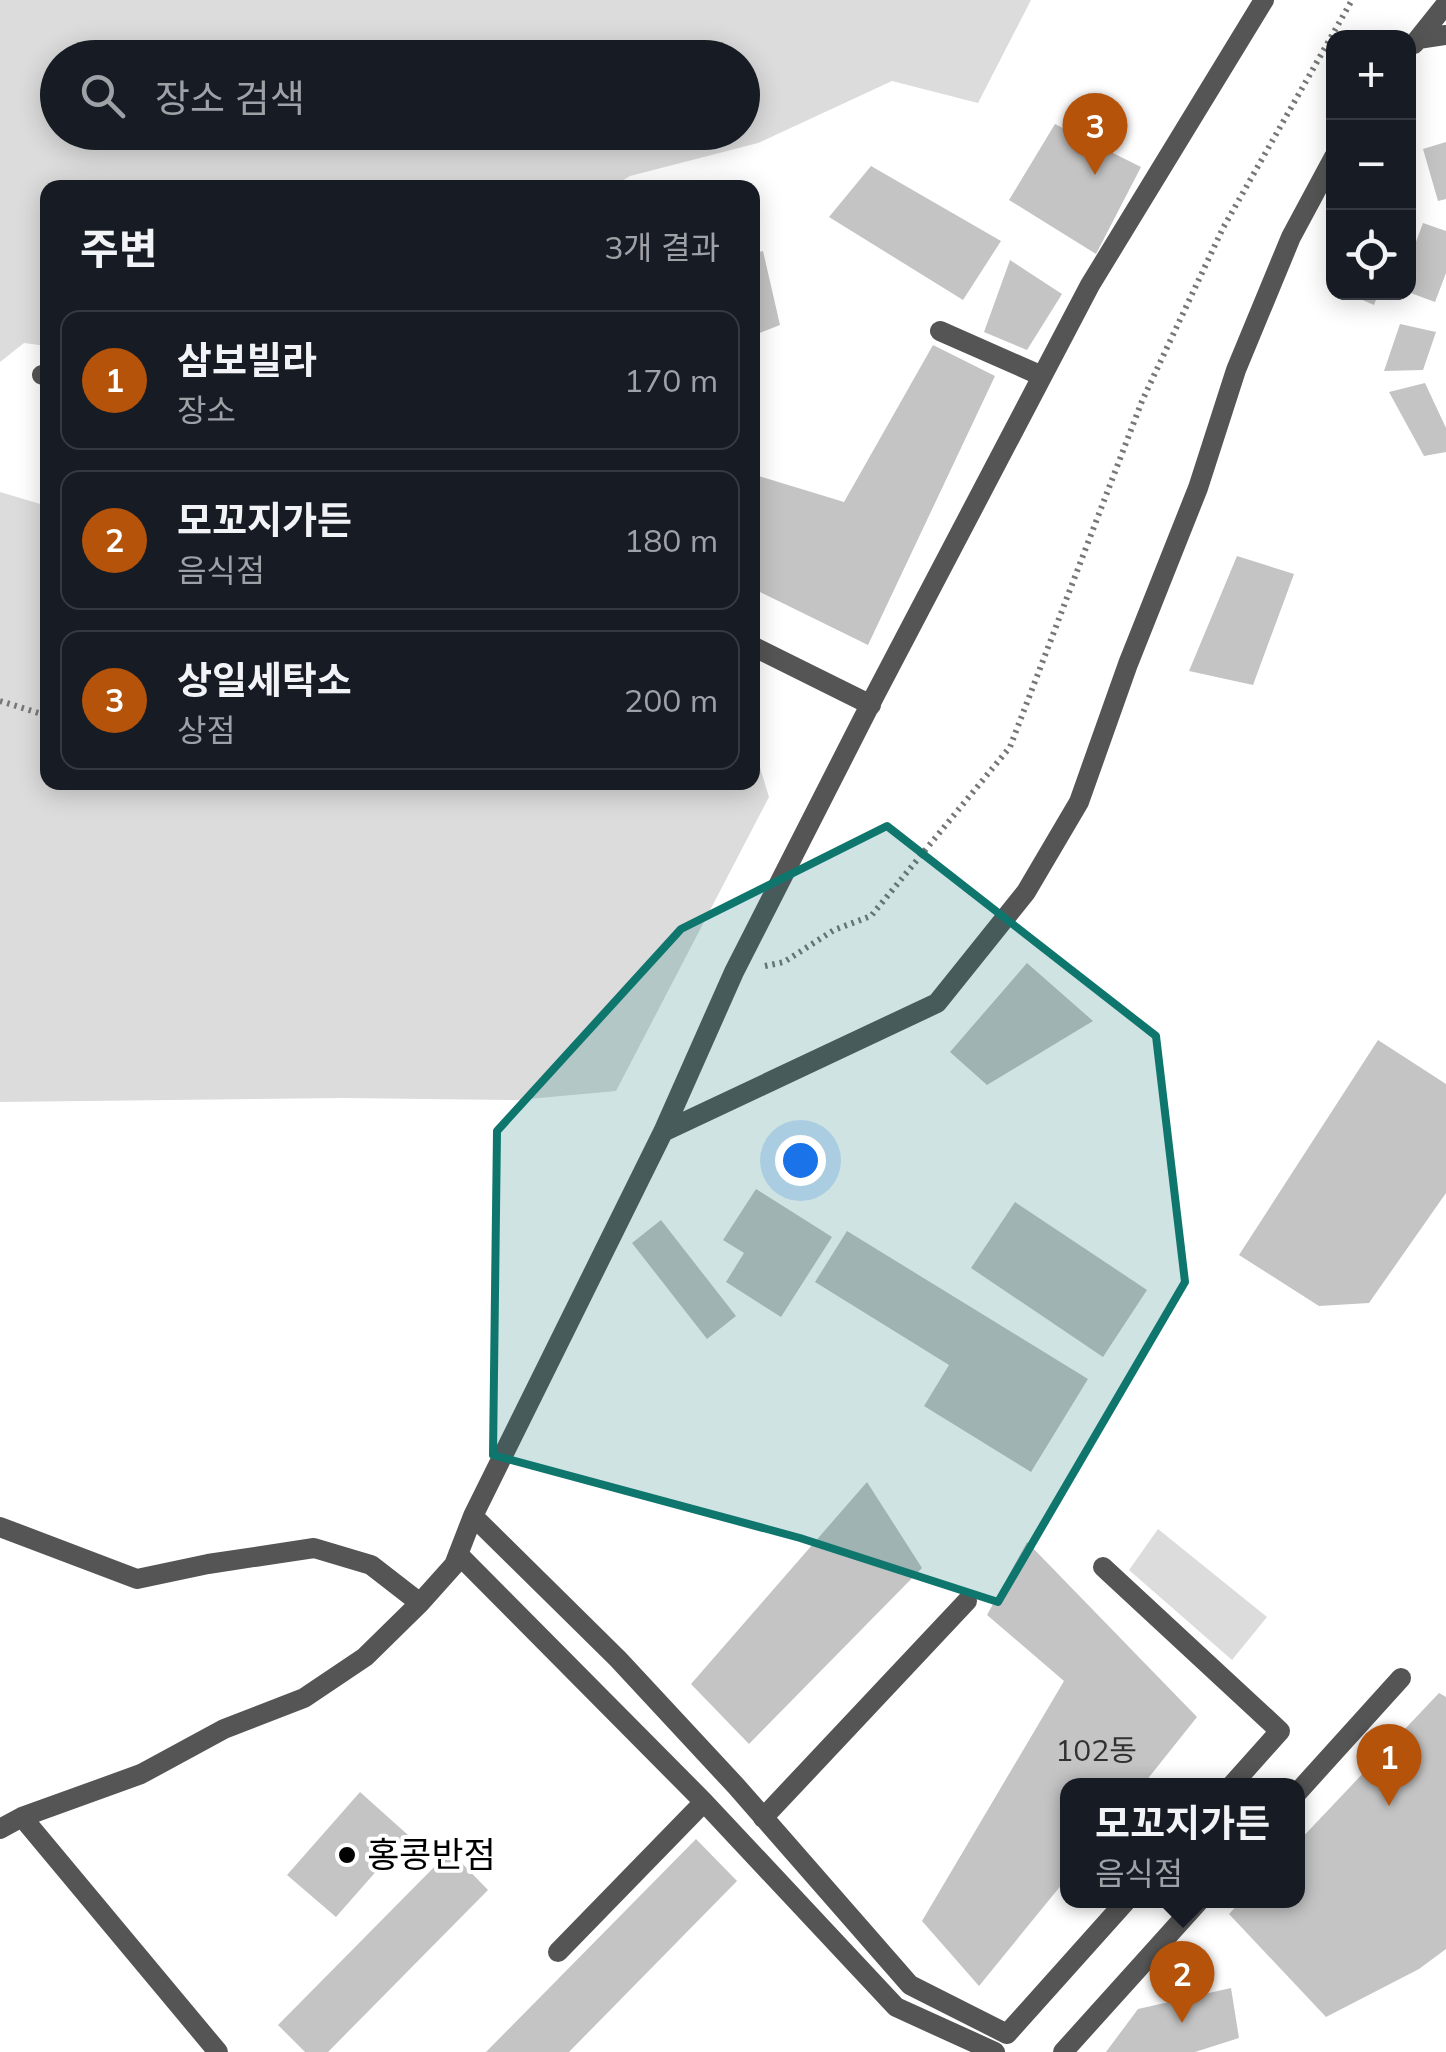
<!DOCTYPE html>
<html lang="ko">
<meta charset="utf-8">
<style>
:root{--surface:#171b24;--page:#20242c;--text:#f1f3f6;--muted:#9ea1a6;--line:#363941;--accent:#b45309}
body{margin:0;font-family:Mulish,"Noto Sans KR",sans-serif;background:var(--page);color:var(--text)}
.controls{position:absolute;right:30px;top:30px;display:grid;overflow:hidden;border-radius:20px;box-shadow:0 5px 25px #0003}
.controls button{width:90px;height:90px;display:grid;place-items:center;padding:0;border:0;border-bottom:2px solid var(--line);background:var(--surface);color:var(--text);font:50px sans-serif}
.you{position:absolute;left:800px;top:1160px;width:35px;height:35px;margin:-25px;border:8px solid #fff;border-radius:50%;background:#1a73e8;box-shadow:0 0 0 15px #1a73e833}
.badge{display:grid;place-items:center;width:65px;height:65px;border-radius:50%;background:var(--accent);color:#fff;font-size:32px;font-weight:700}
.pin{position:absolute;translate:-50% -82px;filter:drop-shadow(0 2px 5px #0008)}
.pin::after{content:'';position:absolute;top:52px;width:35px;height:30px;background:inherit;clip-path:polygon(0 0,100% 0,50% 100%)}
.popup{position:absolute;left:1060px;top:1778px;width:245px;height:130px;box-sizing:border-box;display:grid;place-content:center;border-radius:20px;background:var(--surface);filter:drop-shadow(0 2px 8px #0005);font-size:32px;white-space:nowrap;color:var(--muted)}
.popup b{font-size:38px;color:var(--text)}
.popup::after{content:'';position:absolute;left:50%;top:100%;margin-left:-20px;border:20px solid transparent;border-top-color:var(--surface)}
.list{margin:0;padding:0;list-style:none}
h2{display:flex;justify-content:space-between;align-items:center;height:130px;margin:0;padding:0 40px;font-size:42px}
h2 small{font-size:32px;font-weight:400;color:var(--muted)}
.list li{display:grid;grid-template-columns:65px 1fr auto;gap:30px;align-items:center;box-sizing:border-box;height:140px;margin:0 20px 20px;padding:0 20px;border:2px solid var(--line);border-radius:20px}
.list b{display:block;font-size:38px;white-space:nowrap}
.list p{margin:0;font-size:32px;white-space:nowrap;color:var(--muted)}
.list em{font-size:32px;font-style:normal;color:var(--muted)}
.icon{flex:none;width:55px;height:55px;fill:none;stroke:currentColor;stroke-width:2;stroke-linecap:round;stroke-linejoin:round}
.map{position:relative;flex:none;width:1446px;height:2052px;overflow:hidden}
.search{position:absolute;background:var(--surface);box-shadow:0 5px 25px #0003;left:40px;top:40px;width:720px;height:110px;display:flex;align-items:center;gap:25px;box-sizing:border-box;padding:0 35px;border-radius:55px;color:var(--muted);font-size:38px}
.panel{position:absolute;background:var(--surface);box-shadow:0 5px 25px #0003;left:40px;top:180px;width:720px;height:610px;border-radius:20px}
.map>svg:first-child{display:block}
</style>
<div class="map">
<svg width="1446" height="2052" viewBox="0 0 1446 2052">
<rect width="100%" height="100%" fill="#fff"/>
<path fill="#dcdcdc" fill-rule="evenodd" d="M0 0H1031L978 103 892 81 758 143 630 176 612 187 48 188 47 346 24 343 0 362ZM58 58H742V132H58Z
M0 492 47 506 48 782H752L753 745 769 797 616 1091 517 1100 343 1098 0 1102Z
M1158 1529 1267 1617 1232 1660 1129 1570Z"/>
<path fill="#c4c4c4" d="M1055 124 1141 167 1096 254 1009 200Z
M1446 142V199L1438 201 1423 149Z
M871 166 1001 241 963 300 829 217Z
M1423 223 1446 231V273L1435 302 1408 292V263Z
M763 251 780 325 752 336V254Z
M1010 260 1062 294 1027 350 984 332Z
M1344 292H1379L1374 305Z
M1400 324 1436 332 1423 370 1384 371Z
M933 345 995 376 868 645 752 588V474L844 502Z
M1425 383 1446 428V452L1424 456 1389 392Z
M1237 556 1294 574 1253 685 1189 671Z
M1027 963 1093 1021 987 1085 950 1052Z
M1378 1040 1446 1084V1193L1369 1303 1319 1306 1239 1255Z
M756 1189 832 1237 781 1317 726 1282 744 1253 723 1240Z
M1015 1202 1147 1290 1103 1357 971 1268Z
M661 1220 736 1316 707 1339 632 1243Z
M847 1231 1088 1379 1031 1472 924 1406 949 1365 815 1282Z
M867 1482 922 1568 749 1744 691 1684Z
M1027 1542 1197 1717 1142 1786H1067V1878L979 1986 922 1921 1064 1681 987 1615Z
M1439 1693 1446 1697V1949L1419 1969 1326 2017 1229 1914 1242 1900H1297V1843Z
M360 1792 408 1835 336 1917 287 1875Z
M696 1839 737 1881 569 2052H486Z
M450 1851 488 1890 328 2052H305L278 2025Z
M1231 1988 1239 2038 1195 2052H1106L1138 2009Z"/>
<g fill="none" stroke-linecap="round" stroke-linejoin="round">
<path stroke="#777" stroke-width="6" stroke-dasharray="2.5 5" stroke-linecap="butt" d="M0 701 48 716
M765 966 784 962 834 930 871 916 1010 747 1142 401 1223 228 1352 0"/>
<path stroke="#555" stroke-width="20" d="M1418 39 1446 4
M1414 44 1418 39 1446 35
M940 331 1042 376
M42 375 48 376
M752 646 871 705
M663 1132 937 1003 1026 892 1079 802 1128 664 1198 488 1236 370 1291 237 1334 157
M473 1516 618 1659 736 1786 910 1985 1007 2034 1127 1900
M0 1527 137 1579 208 1564 314 1548 371 1565 420 1603
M458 1554 704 1802 896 2007 995 2052
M1103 1567 1280 1731 1231 1786
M1297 1793 1401 1678
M22 1817 218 2052
M763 1818 967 1601
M0 1829 22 1817 141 1774 224 1729 304 1698 365 1657 420 1603 454 1565 473 1516 663 1132 734 972 874 697 1090 285 1264 0
M558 1952 704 1802
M1063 2052 1200 1900"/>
</g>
<path fill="#0f766e" fill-opacity="0.2" stroke="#0f766e" stroke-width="8" stroke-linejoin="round" d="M887 826 1156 1036 1185 1282 998 1602 800 1538 493 1455 497 1131 681 929Z"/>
<circle fill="#000" stroke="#fff" stroke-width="4" cx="347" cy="1855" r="10"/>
<g text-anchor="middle" stroke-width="8" stroke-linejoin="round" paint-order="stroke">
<g font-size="30" fill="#313131">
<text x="1096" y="1761">102동</text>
</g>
<g font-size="35" fill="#000" stroke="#fff" text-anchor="start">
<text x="367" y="1867">홍콩반점</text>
</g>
</g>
</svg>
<div class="controls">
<button>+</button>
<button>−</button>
<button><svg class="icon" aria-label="locate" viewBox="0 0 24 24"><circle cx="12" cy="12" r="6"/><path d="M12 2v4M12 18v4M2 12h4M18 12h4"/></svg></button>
</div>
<div class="you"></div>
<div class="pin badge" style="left:1389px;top:1806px">1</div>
<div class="pin badge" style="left:1182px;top:2023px">2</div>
<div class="popup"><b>모꼬지가든</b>음식점</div>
<div class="pin badge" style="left:1095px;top:175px">3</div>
<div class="search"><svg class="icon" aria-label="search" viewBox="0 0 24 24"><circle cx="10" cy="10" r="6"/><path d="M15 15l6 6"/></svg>장소 검색</div>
<section class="panel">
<h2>주변<small>3개 결과</small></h2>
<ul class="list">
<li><span class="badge">1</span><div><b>삼보빌라</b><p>장소</p></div><em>170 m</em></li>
<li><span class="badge">2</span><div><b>모꼬지가든</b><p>음식점</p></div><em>180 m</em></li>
<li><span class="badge">3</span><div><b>상일세탁소</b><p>상점</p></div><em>200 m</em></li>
</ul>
</section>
</div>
